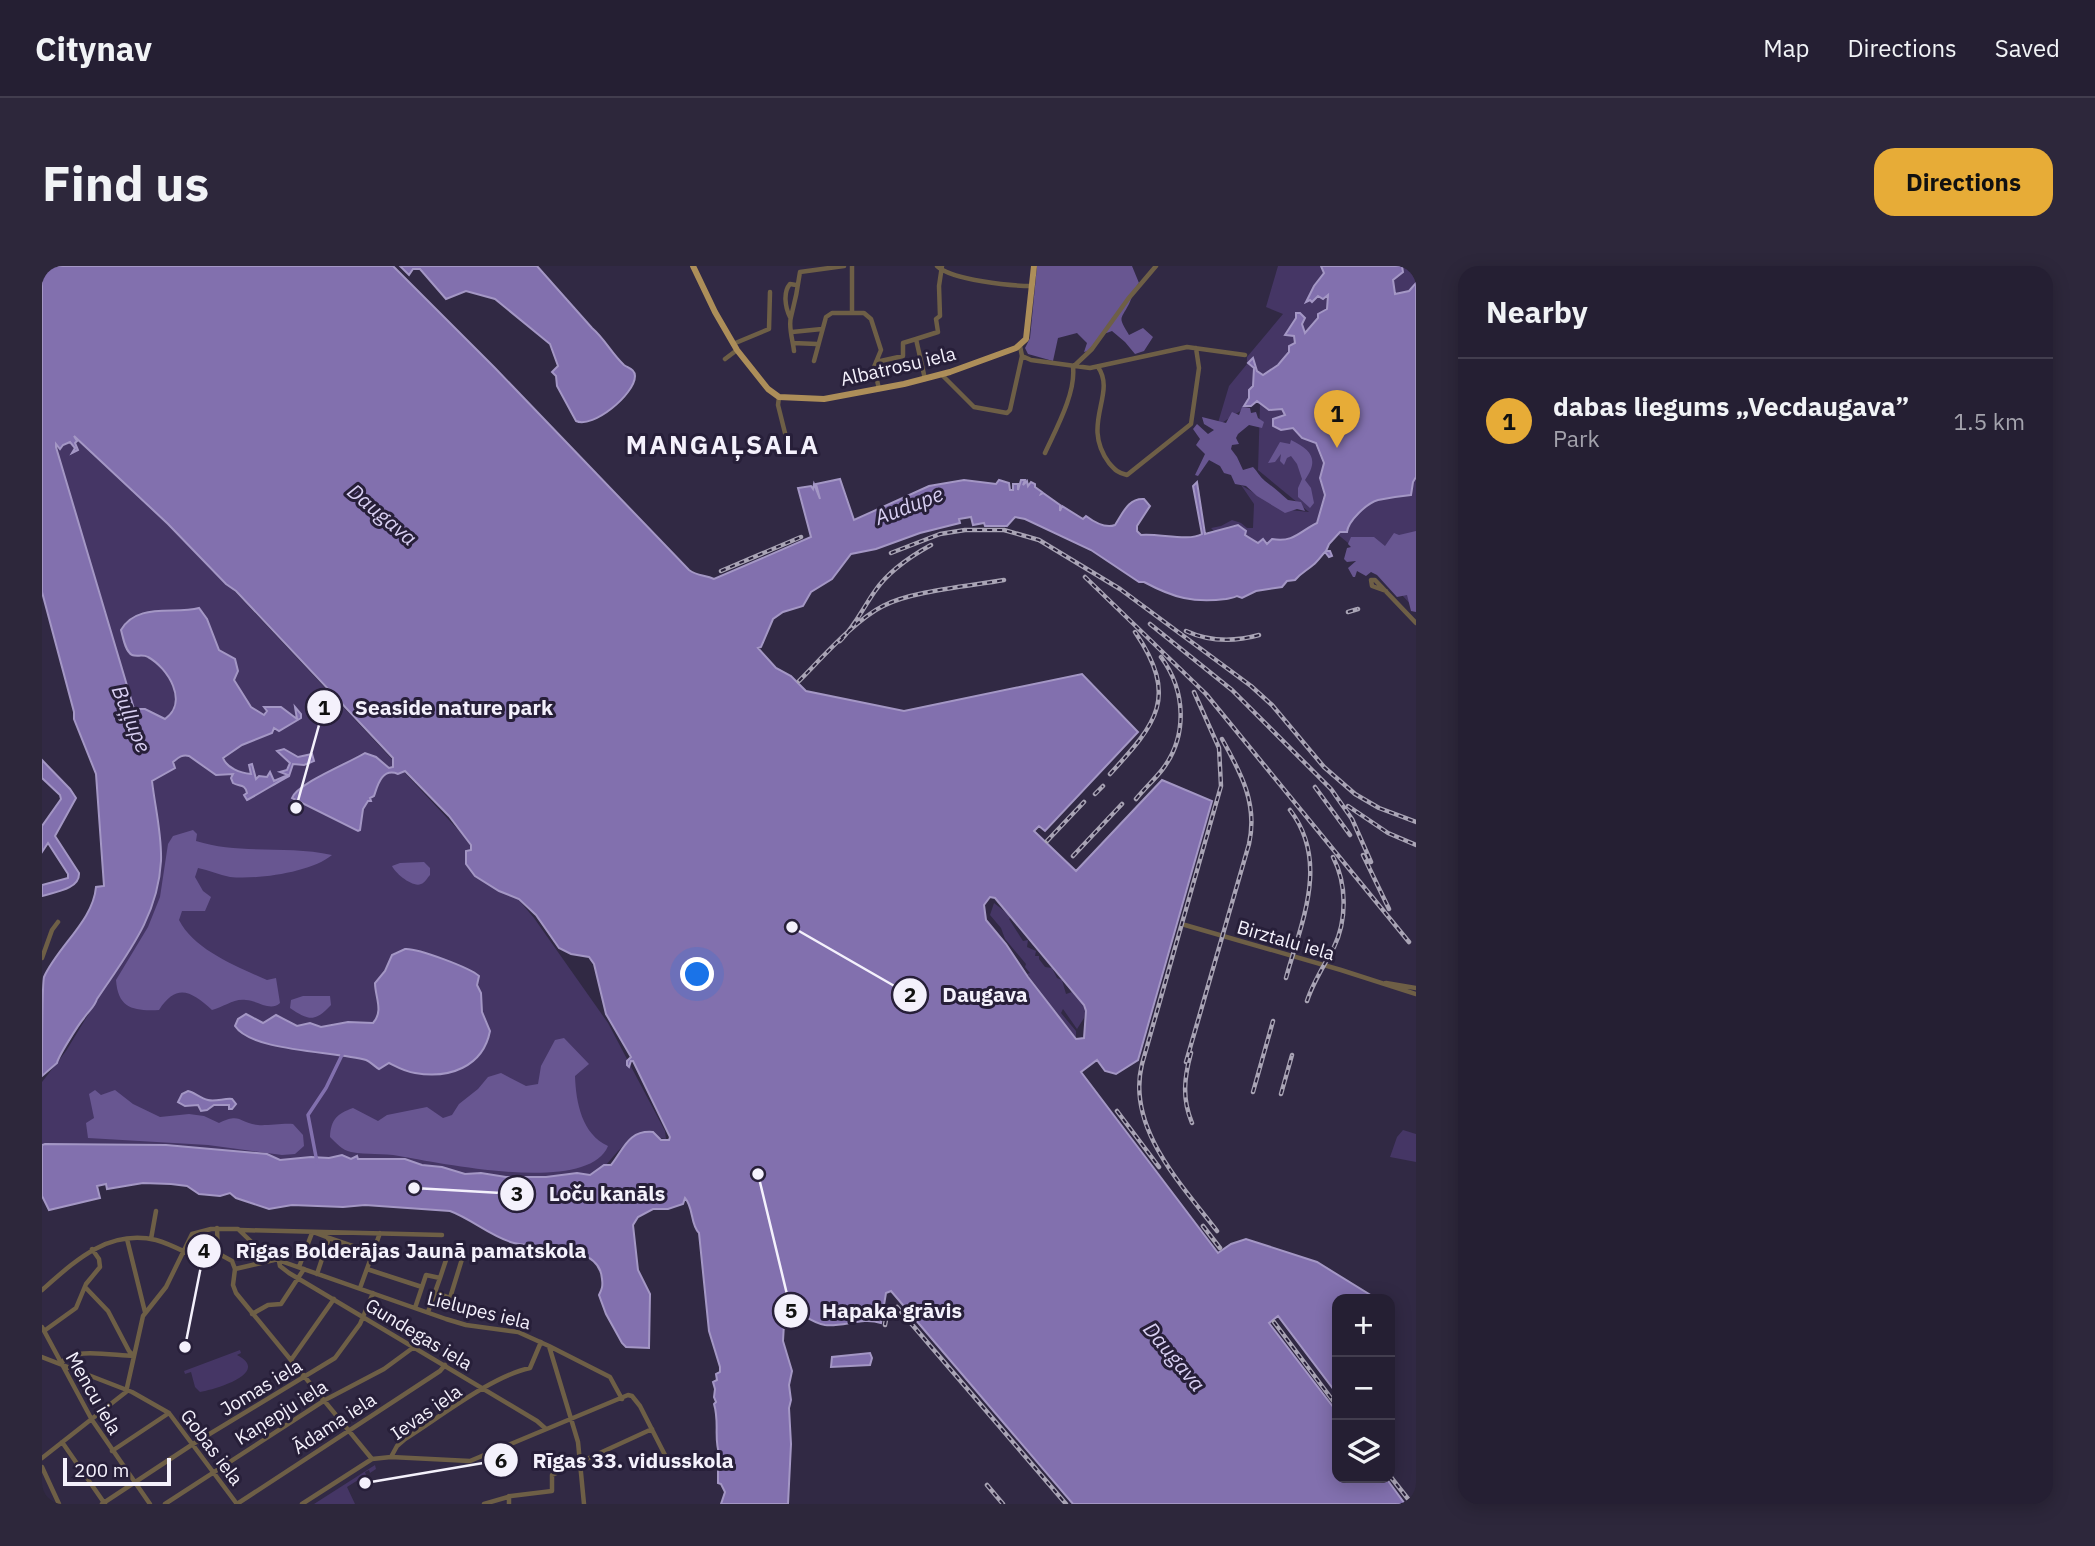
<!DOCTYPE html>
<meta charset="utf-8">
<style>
:root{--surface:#251f33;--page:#2d273b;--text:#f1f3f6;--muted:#a3a2ac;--line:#423d4e;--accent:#e7ac37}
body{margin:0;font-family:"IBM Plex Sans",sans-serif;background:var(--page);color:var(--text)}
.controls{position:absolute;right:21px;bottom:21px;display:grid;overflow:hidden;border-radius:14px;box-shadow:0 4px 18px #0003}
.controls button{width:63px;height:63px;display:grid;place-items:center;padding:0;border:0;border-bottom:2px solid var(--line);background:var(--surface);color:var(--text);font:35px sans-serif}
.scale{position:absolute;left:21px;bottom:18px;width:108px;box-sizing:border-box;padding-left:7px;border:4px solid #f4f1fc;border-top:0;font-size:19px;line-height:24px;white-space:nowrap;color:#f4f1fc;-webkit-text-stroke:5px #271f39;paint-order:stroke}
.you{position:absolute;left:656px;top:709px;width:24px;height:24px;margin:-18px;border:5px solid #fff;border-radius:50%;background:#1a73e8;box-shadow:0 0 0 10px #1a73e833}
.badge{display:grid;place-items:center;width:46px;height:46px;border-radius:50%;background:var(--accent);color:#111;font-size:23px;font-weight:700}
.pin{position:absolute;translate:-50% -58px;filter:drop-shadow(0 2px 4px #0008)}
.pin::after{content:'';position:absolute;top:37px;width:24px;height:21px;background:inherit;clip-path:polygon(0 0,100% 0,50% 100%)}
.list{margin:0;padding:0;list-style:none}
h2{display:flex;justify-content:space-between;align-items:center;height:91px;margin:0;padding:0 28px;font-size:30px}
h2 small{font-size:23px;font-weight:400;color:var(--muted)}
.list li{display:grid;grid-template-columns:46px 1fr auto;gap:21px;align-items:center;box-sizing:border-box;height:126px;padding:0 28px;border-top:2px solid var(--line)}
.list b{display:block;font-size:26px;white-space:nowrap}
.list p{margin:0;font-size:23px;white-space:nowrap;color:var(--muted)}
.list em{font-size:23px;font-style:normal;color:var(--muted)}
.icon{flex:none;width:38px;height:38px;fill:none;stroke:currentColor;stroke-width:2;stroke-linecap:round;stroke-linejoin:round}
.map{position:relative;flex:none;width:1374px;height:1238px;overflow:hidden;border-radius:21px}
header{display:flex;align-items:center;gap:42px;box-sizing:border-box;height:98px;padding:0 35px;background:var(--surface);border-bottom:2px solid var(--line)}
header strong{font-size:33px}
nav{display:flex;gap:38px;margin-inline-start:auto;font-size:24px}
.intro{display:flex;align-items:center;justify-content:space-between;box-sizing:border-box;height:168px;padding:0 42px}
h1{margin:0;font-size:49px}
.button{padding:18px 32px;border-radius:21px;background:var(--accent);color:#111;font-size:24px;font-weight:700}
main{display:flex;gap:42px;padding:0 42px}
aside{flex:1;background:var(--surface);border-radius:21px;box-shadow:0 4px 18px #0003}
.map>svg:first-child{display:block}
</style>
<header>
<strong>Citynav</strong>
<nav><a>Map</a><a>Directions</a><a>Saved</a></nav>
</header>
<div class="intro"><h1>Find us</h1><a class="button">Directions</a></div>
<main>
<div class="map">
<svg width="1374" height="1238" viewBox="0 0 1374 1238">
<rect width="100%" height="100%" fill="#312944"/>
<path fill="#453665" d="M1236 0H1374V344L1328 295 1277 253C1266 268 1248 276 1230 273L1225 278 1221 273 1216 277 1203 269 1196 259 1187 260 1174 267 1169 262 1179 260 1190 254 1199 257 1205 262H1211L1212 238 1199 219 1238 243 1267 246 1216 204 1218 138 1213 136 1210 140 1203 142 1175 160 1187 120 1205 98V91L1241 48 1224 41Z
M25 160 137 266 436 585 492 652 566 757 623 865 624 873 594 868 576 885 557 907 478 916 439 913 325 892 230 895 92 879 0 878V816L24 785 83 688 98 669 108 644 116 565 107 519 12 180V172Z
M952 637 970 651 967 653 981 675 986 674 985 681 994 685 993 690H997V693L1003 701 1010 702 1015 712 1020 714 1024 728 1030 726 1044 742 1042 752 1035 763 1021 743 1019 747 1034 765V772L985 708 988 707 983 701 984 698 963 673 959 662 948 649Z
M1361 864 1374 868V896L1348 891 1355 871Z
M198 1084 199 1087 195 1089C230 1107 172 1124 158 1126L153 1121 149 1106 143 1108 142 1105Z
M333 1199 334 1203 328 1207 327 1204 323 1206 324 1209 305 1221 313 1238H272Z"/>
<path fill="#685691" d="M995 0H1090L1097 17C1091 24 1091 30 1087 38 1078 55 1076 50 1087 69L1101 62 1111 71 1102 85 1093 88 1083 76 1070 65 1059 69 1046 85 1042 86 1045 77 1035 67 1016 72 1011 95 986 88 983 82 988 72Z
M1200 141 1208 142 1209 147 1214 146 1216 152 1222 156 1220 162 1207 159 1196 168 1194 172 1197 178 1190 179 1189 183 1195 191 1201 204 1211 201C1215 205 1218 211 1223 215 1231 221 1238 227 1246 234L1259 236 1263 245 1255 243 1243 247 1215 230 1204 220 1193 218 1189 209 1182 207 1178 200 1167 194 1156 210 1153 209 1163 188 1154 179 1158 173 1151 163 1155 158 1166 168 1172 164 1162 158 1160 151 1184 157 1190 146 1197 149Z
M1249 174C1270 184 1277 194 1263 214L1269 222 1272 237 1268 242 1256 231V222L1260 213 1255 198 1249 190 1245 192 1242 199 1238 195 1239 188 1233 196 1226 197 1238 176 1248 178Z
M1374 265V346L1369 345 1365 329 1355 331 1335 309 1329 306 1324 310 1315 305 1313 311H1311L1306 302 1314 295 1305 296 1302 293 1305 282 1309 281 1306 278 1309 271H1332L1343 280 1352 267 1357 269Z
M151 564 155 568 154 575C198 589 246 579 290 589 270 606 215 614 188 611 177 609 167 604 156 602L153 611 161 625 169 631 163 645H140L137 654C152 684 196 701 225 714L234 712 238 737C228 746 217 735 204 734 192 732 182 741 170 744 150 726 135 716 117 744 92 745 76 743 74 714L106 661 118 631 126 578 131 570Z
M382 596 388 602V609C385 612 383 617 379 618 371 622 353 607 350 600L358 597Z
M261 730H288L289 739C273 756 267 755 248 742L249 734Z
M522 772 547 798 533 810C534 837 540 868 566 880 546 929 399 897 357 890 341 887 325 889 309 886 300 884 294 877 288 871 289 853 295 848 311 842L336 855 345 849 385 841 401 852 410 849 417 838 436 823 446 811 459 807 484 820 496 818 499 800 513 774Z
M53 824 59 829 73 824 91 838 118 851 147 848 162 850 177 857C199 846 197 857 216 859 224 860 241 857 251 858L261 869 262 880 253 888 240 889 166 879 46 872 44 857 52 852 47 828Z"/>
<path fill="#8270ae" stroke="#a497c5" stroke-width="2" fill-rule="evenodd" d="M0 0H351L453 102 647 304C655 310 663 309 672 313L769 271 756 222 769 220 771 223 772 218 778 233 774 218 798 213 812 254 887 220 922 214 954 218 957 214 967 217 968 224H971V218H976V224L979 214H983L981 219 985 215 986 220 989 216 993 218V221L1000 226 999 228 1001 227 1018 239V245L1020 240 1041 253 1044 250C1052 256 1063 263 1073 259 1081 247 1086 232 1102 233L1108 240 1095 260V265L1099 269C1116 267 1147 276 1160 268L1151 220 1155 216 1163 268 1196 259 1204 265 1203 269 1216 277 1221 273 1225 278 1230 273C1252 277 1258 265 1275 257L1283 229 1278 212 1282 197 1274 177 1260 172 1251 162 1239 164 1231 160V153L1243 149 1240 143 1227 144 1215 135 1209 140H1202L1207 132V124L1211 120 1212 102 1206 97 1211 92 1215 105 1221 109 1236 99 1247 86V80L1253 77 1252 70 1243 69 1254 52V47H1258L1263 52 1260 58 1263 67 1276 52V48L1285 43 1286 29 1281 33 1276 30 1270 36 1268 34 1264 36 1272 20 1282 7 1279 0H1360L1361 6 1351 14 1353 28 1367 25 1374 17V211L1371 216 1369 229C1359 230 1346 232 1336 234 1325 237 1306 255 1305 266H1298L1287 278 1284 285H1288L1290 290 1287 291 1283 286C1279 290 1276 295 1271 299 1264 305 1259 307 1253 314L1245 315 1240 321 1214 325 1200 332 1195 330C1192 332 1188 332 1184 333 1151 337 1132 332 1102 316H1097L1049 284 983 253 973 251 965 260H943L942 257 931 259 929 251 917 253 918 257 878 267 834 283 809 288 790 313 769 326 761 340 741 346 731 353 719 381 716 382 734 402 749 410 764 425 862 445 1040 408 1096 466 1003 565 997 560 992 565 1034 605 1120 514 1170 535 1096 794 1074 808 1063 805 1055 794 1039 806 1176 987 1189 978 1204 973 1275 996 1335 1033H1295V1128L1236 1050 1227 1057 1295 1146V1212H1344L1363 1238H1031L849 1025 844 1027 839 1057C820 1051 802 1061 783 1059 768 1057 757 1044 743 1040L741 1075 750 1105 747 1119 749 1134 747 1142 749 1178 746 1238H679L683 1226 679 1218 676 1217V1203L678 1198 676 1193 678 1191C671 1172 678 1158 672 1138L674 1136 672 1131 673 1123 671 1116 675 1114 674 1108 678 1106V1101L667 1065 657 967C648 958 652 942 643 932L641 938 626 943H611L596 951 591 959 596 1004 608 1028 607 1082 584 1081 580 1077 564 1048 557 1029C560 1023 561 1020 560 1013 558 977 496 983 472 977 449 971 430 953 408 945L323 939 301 941 250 939 227 943 194 932 188 927 178 930 157 928 145 920 129 918 101 917 65 923 64 918 55 920 58 932 7 944 0 930V879L3 878 124 879 225 888 238 894 269 891 287 892 300 889 309 893 315 890 316 893H363L380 899 400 901 423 908 439 907 464 911H504L535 907 548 909 562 899H569C582 883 586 864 611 866L619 874H627L628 871 591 795H589L587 801 585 799V795L589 791 564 748 552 698 547 691 529 688 517 682 494 649 477 633 457 625 433 610 424 598V585L429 584V579L407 550 363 505 356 508C339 501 335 522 332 530L328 532 329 535H326L321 543 318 564 316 565 250 532C256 517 307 497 323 487L334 491 347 502 351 501V492L194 325 184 318 126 258 32 170 35 175 33 177 36 184 30 187 33 182 28 176 21 179 18 183 14 178V181L92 443H103L123 453C147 436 126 402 106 391 101 388 95 391 90 389 83 385 81 371 79 364 95 336 132 349 157 342L165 353 177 384 193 393 196 405 192 414 209 441 222 449 225 445 222 441H239L255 453 253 441 259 448V452L237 465 232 462 230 467 200 479 181 492C185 502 198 507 209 508L207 499 210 498 214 513 217 510 225 511 228 506 232 515 246 509 238 506 245 504 248 497 235 485 242 483 256 491 270 488 272 495 262 499 251 498 247 510C232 518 220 526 205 534L202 529 205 527C203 517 197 521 191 517L189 512 191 508 174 509 147 490C140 488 136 492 131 496L133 502 110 515C113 541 120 568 119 595 116 651 85 688 55 733 52 742 47 744 42 752 36 759 16 791 15 797L0 810C0 793 0 721 2 711 16 680 51 655 54 621L62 620 54 508 32 453V446L0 326ZM948 631 953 632 1042 739 1044 745 1042 772 1034 773 986 711 964 678 944 654 942 639Z
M358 0H495L550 62C563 73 569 87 582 99 586 102 593 103 593 110 593 128 551 163 534 155L515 120 514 110 510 106 516 100 508 78 453 33 424 25 404 33 378 3H371L367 9Z
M0 494 28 523 34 532 13 570 37 607C38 623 13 626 0 630V619L26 612V608L6 577 0 586V560L19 533 18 529 0 512Z
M363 683C376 682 428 702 437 710L435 719 439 727 440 746 448 765C441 801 407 813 373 807 364 806 355 801 347 797L337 803C333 801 329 796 324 794 294 785 210 786 193 760L196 753 204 748 221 757 234 749 255 760 268 757 279 761 306 756 331 757C342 745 333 731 333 717L343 705 350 689Z
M146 825C152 826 158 832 166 834 173 836 183 832 190 833L194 838 190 843H187V839H172L165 844 159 845 156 839 143 840 136 836 140 828Z
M828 1087 830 1092 828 1099 789 1101 790 1091Z"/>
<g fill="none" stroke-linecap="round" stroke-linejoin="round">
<path stroke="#8270ae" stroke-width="3.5" d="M275 896 266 849 284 822 300 789"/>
<path stroke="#6e5f46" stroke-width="4.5" d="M895 0C910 14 969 20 990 20
M810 46V0
M748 51C743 41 741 26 748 18L754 19
M750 66 780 63
M751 77 775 78
M691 78 727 63 728 26
M752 85C751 75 746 60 749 51 753 36 756 21 758 6L802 0
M980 90 989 94 1048 102 1145 81 1203 89
M683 93 695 84
M772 95 784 51 790 47H822L829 53 839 84 832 101 837 123
M834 96 861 90V77L874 73
M1056 101C1075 128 1038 158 1067 197 1073 204 1076 207 1085 209L1149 158 1157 102 1154 82
M900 109 932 141 965 147 968 144 980 90 978 80
M883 113 874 73 896 66 894 53 898 50 897 20 900 0
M737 131 736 139 744 171
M1003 187C1014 163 1034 127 1031 101L1050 83 1086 33 1114 0
M1344 325 1330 320 1329 314H1333L1374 357
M1143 659 1299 704 1374 728
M0 692 10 664 16 656
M1344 717 1374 722
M175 962 176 989
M198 964 400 969
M271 966 287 972 275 1008
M287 972 331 987
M85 973 103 1046
M109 973 114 945
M232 994 193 1003 191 1019 194 1027 330 1193
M237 995 238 1000 247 1007 495 1155 504 1163
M257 1001 270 967
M325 1003 380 1021
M43 1021 66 1045 87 1085 92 1090
M318 1022 338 967
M0 1024C33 995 66 963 114 974 132 979 147 989 164 995L179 989 190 995 193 1003
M373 1042 384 1009 398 1012 406 988 420 993 408 1032 393 1026
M386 1046 398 1012
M210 1048 226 1039 239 1038 262 1003
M0 1061 50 1154 108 1238
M2 1065 34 1042 44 1018 58 1001 57 993 50 983
M507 1080 568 1111 580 1133
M0 1091 90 1126 127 1147 195 1238
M249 1094 292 1033
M19 1098C28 1080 73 1090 91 1090
M20 1176 63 1238
M70 1185 127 1147
M349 1191 355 1180 363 1173C398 1151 450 1110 488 1102L499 1076
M0 1192 84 1126 101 1050 124 1021 150 968 169 963H196L220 986 233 993 404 1053 424 1059 476 1066 507 1080 536 1176 542 1238
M0 1201 17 1238
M467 1230V1238
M60 1238 151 1178 293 1092 318 1058 331 1027
M123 1238 283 1134 342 1103 372 1081
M195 1238 398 1105 403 1099
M260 1238 330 1193 349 1191 428 1195 586 1129 590 1130 598 1140 625 1193
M442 1238 469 1230 510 1225V1209L610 1163"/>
<path stroke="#ad8e59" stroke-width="6" d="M651 0 673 46 695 84 726 123 737 131 782 133 862 118 908 106 974 82 984 73 992 0"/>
<g stroke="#a9a4b5" stroke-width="4.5">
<path id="rail" d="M849 287 898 268 923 264H962L997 274 1078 323 1209 420 1230 439 1282 501 1313 528 1337 542 1374 556
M679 305 759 271
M1043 311 1164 428 1367 676
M1306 346 1316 343
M1108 358 1190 424 1289 523 1310 553 1329 596
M1144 365C1168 376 1192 376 1217 369
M798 375C813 360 821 342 833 325 846 306 869 290 889 279
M757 415C780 392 813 354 841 340 869 325 929 320 962 314
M1152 426 1177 482 1179 520 1100 798C1084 862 1140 919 1175 965
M1068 508C1115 457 1137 431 1093 366
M1273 521 1308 569
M1053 528 1061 520
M1094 533C1102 523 1112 514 1120 504 1146 470 1144 425 1119 391
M1306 540 1346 567 1374 579
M1005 575 1042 536
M1321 589 1347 643
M1031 590 1080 538
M1244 712C1259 657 1288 596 1248 544
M1265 735C1271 716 1282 700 1292 681 1305 654 1305 618 1291 591
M1149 787C1142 812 1140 833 1150 857
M1144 796 1207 578C1216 538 1199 507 1180 473
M1211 826 1231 755
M1239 828 1250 789
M1075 845 1117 901
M1161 960 1178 982
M855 1041 1024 1238
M1232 1056 1295 1140
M843 1059 846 1042
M1348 1210 1370 1238
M945 1219 961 1238"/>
</g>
<use href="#rail" stroke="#271f39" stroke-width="2" stroke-dasharray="5" stroke-linecap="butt"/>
</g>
<g text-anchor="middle" stroke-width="6" stroke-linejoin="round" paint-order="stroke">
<g font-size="19" fill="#f4f1fc" stroke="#271f39">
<text transform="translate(856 100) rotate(-13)" y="7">Albatrosu iela</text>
<text transform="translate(1244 674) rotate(16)" y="7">Birztalu iela</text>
<text transform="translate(437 1044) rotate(14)" y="7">Lielupes iela</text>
<text transform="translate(377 1068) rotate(31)" y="7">Gundegas iela</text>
<text transform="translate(219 1121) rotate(-31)" y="7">Jomas iela</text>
<text transform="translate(52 1127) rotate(60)" y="7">Mencu iela</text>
<text transform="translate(239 1146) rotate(-32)" y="7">Kaņepju iela</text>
<text transform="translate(384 1146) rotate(-35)" y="7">Ievas iela</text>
<text transform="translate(292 1157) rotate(-33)" y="7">Ādama iela</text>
<text transform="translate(170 1181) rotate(53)" y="7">Gobas iela</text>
</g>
<g font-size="21" font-style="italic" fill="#d8cff2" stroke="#271f39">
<text transform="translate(867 240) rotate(-21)" y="7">Audupe</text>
<text transform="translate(340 249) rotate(40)" y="7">Daugava</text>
<text transform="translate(89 453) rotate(68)" y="7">Buļļupe</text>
<text transform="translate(1132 1091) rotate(50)" y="7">Daugava</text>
</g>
<g font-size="26" font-weight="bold" letter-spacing="2" fill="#f4f1fc" stroke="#271f39">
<text x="681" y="188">MANGAĻSALA</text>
</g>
</g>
<path fill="none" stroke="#f4f1fc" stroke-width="2.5" d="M254 542L282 441M750 661L868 729M372 922L475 928M143 1081L162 985M716 908L749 1045M323 1217L459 1194"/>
<g fill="#f4f1fc" stroke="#271f39" stroke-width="2.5">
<circle cx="254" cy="542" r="7"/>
<circle cx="750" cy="661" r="7"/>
<circle cx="372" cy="922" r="7"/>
<circle cx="143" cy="1081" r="7"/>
<circle cx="716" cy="908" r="7"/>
<circle cx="323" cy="1217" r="7"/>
<circle cx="282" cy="441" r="18"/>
<circle cx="868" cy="729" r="18"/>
<circle cx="475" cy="928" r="18"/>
<circle cx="162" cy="985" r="18"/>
<circle cx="749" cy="1045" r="18"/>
<circle cx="459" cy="1194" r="18"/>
</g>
<g font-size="21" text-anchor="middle" font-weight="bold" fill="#111">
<text x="282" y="449">1</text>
<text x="868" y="736">2</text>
<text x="475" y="935">3</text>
<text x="162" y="992">4</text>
<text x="749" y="1052">5</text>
<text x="459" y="1202">6</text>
</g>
<g font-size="21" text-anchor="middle" font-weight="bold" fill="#f4f1fc" stroke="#271f39" stroke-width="6" stroke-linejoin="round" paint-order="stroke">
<text x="412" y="449">Seaside nature park</text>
<text x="943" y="736">Daugava</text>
<text x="565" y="935">Loču kanāls</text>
<text x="369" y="992">Rīgas Bolderājas Jaunā pamatskola</text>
<text x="850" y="1052">Hapaka grāvis</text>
<text x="591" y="1202">Rīgas 33. vidusskola</text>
</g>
</svg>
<div class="controls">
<button>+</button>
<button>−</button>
<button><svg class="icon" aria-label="layers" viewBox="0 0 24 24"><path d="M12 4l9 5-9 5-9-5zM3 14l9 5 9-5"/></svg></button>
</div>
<div class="scale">200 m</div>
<div class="you"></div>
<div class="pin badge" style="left:1295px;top:182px">1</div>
</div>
<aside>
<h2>Nearby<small></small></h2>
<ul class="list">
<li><span class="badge">1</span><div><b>dabas liegums „Vecdaugava”</b><p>Park</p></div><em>1.5 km</em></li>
</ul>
</aside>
</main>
